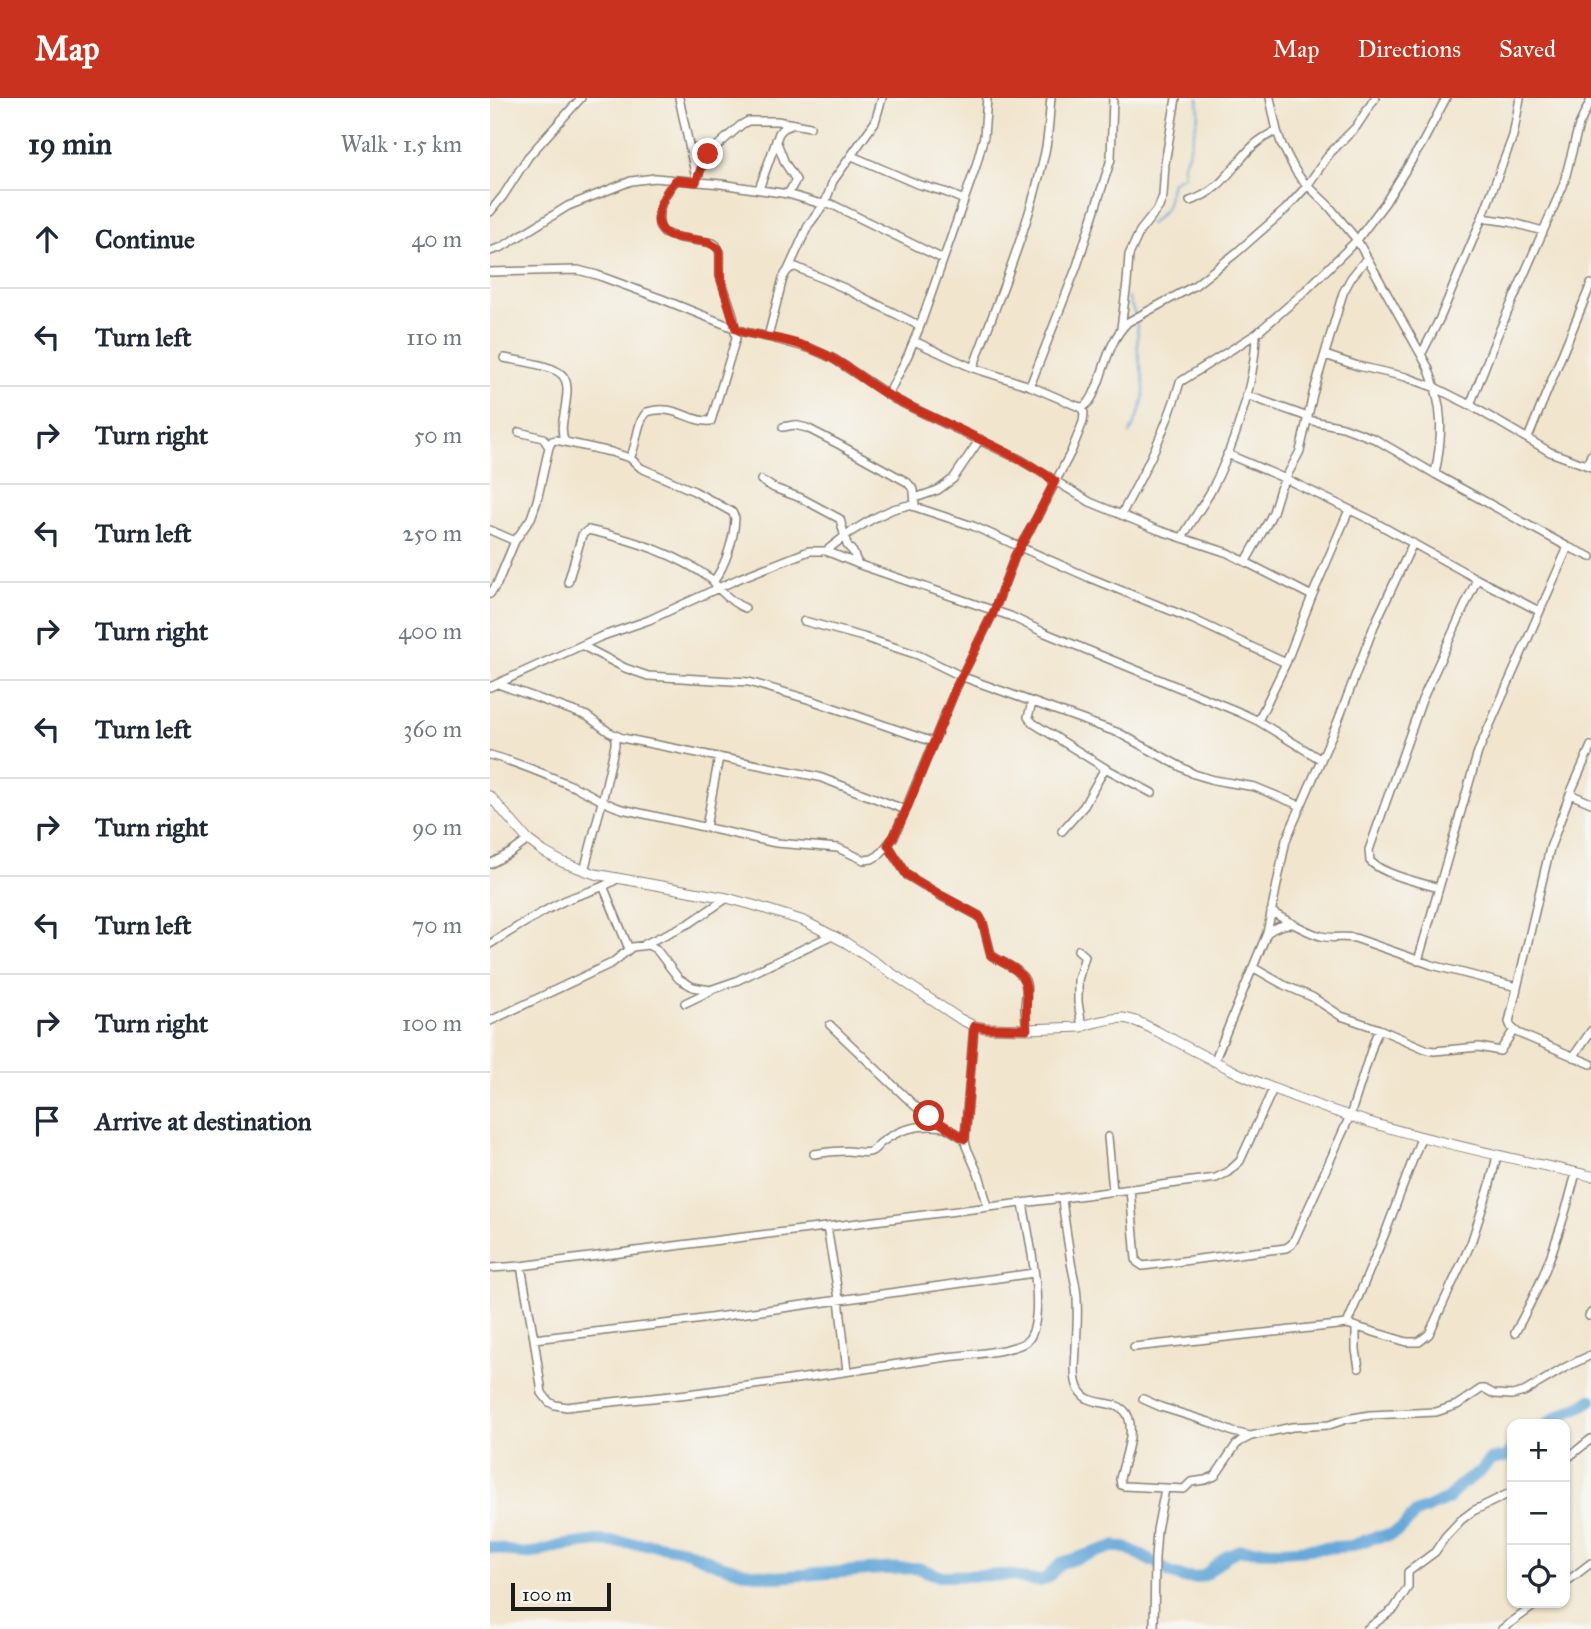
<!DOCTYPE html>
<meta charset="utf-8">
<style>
:root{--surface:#fff;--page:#f6f6f7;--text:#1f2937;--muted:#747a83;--line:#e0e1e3;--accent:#c8321e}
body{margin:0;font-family:"IM FELL Great Primer",serif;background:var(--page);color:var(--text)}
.controls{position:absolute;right:21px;bottom:21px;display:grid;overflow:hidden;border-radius:14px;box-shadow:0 2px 5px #0004}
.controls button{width:63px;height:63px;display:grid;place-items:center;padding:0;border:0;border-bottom:2px solid var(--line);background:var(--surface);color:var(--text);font:35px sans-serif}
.scale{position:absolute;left:21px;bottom:18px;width:100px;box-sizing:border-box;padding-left:7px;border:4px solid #1c1c1c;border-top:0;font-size:19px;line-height:24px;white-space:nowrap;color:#1c1c1c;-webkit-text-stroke:5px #f6f6f2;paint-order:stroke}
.stop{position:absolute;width:21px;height:21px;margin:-16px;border:5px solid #c8321e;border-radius:50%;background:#fff}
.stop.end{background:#c8321e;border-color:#fff;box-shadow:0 2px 7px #0008}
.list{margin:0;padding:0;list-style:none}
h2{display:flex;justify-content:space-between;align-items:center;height:91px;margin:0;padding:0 28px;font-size:30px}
h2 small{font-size:23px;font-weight:400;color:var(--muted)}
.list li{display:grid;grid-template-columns:46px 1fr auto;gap:21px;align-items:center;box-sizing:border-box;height:98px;padding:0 28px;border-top:2px solid var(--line)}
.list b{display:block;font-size:26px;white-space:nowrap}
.list em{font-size:23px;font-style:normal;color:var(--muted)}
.icon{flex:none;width:38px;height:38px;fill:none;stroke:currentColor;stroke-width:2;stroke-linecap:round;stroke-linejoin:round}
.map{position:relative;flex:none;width:1101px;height:1531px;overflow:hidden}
header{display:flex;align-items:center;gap:42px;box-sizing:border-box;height:98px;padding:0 35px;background:var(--accent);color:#fff}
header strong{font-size:33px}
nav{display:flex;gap:38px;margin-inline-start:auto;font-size:24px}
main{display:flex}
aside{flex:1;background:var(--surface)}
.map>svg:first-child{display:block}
</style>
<header>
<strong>Map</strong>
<nav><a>Map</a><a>Directions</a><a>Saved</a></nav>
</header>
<main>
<aside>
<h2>19 min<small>Walk · 1.5 km</small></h2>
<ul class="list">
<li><svg class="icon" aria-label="ahead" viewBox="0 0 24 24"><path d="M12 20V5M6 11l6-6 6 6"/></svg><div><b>Continue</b></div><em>40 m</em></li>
<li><svg class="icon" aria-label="left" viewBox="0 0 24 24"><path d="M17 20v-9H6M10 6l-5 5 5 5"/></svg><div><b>Turn left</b></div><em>110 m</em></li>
<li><svg class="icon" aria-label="right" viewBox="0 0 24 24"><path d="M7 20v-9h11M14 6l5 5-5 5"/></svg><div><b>Turn right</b></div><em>50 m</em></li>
<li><svg class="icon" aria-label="left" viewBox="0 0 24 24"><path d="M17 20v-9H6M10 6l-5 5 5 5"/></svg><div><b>Turn left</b></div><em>250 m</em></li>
<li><svg class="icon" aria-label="right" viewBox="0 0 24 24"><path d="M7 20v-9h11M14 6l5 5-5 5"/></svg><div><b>Turn right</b></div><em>400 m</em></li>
<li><svg class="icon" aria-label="left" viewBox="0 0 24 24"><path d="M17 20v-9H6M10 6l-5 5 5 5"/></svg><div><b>Turn left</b></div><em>360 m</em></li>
<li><svg class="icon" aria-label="right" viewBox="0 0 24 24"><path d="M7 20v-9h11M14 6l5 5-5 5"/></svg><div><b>Turn right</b></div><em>90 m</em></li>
<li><svg class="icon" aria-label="left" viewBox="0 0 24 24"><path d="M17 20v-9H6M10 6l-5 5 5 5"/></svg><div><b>Turn left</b></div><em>70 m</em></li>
<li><svg class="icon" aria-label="right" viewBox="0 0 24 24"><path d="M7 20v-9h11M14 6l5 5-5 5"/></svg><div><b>Turn right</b></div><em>100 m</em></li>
<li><svg class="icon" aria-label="arrive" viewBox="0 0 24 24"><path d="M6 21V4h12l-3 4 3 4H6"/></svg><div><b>Arrive at destination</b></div></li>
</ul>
</aside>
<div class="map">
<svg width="1101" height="1531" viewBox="0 0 1101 1531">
<rect width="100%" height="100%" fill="#f6f6f2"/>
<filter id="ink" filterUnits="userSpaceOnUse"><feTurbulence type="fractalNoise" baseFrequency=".0143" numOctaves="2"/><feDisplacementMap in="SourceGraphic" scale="14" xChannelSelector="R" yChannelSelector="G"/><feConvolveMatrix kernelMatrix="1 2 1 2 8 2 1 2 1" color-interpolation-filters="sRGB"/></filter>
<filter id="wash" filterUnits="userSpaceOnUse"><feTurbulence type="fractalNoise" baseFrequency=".00686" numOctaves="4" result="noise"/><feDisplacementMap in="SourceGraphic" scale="28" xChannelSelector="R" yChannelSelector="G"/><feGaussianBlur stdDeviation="1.57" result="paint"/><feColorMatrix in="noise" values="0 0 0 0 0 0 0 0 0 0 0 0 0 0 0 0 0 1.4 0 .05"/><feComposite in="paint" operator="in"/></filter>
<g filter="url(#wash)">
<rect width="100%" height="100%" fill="#f1e5cd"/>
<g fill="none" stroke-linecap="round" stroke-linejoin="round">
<path stroke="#65a8d9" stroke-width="2" d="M660 126C681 108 675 109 682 84L694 77 693 65 698 56 709 15 708 0
M638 199 645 217
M640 336C645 323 654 308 654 294 655 281 650 268 648 255 647 244 649 233 646 222"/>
<path stroke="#65a8d9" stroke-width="12" d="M1057 1326C1070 1315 1087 1312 1101 1302
M0 1449 33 1456 49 1454 70 1448 108 1443 167 1447 194 1452 227 1466 255 1474 286 1479 391 1471 427 1470 450 1478 519 1477 539 1482 550 1483 557 1480 571 1465 625 1448 639 1451 661 1463
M668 1466 680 1475 694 1480H706L715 1477 738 1457 750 1452 792 1453 861 1448 882 1440 900 1437 911 1431 926 1415 958 1401 970 1387 990 1374 1000 1362 1016 1359 1022 1350"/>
</g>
</g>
<g filter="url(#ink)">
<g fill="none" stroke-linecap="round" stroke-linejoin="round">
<g stroke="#868074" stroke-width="10">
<path id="minor" d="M189 0 206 80
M780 0 787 33 792 47 805 72 811 81 838 107 867 142 938 269C954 310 953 335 945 376
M286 42 295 65 306 82 298 96
M200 49 208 52H223
M362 58 427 86 455 94 474 102
M206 84 214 62 218 56 251 27 258 23H287L320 29
M269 91 289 35 294 30 304 26
M700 103C744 89 746 49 787 33
M0 114 13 98 38 59 91 0
M992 120 1020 124 1053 133
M0 153 12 149 78 108 141 83 165 80 231 86 298 96 328 105 341 106 453 161
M298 172 318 128 335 105 343 83 385 24 392 0
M0 174 88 172 107 177 172 201 254 234 278 239 322 251 344 261 406 302 531 362 600 404 668 432 738 455 822 498
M631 230 637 185 639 157 650 133 669 109 673 98 675 65 686 0
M278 239 293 180C296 174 299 169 306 169L354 190 430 228
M424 243 483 270 540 288 587 308C592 309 593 310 597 306 603 301 605 292 608 286 616 264 621 240 638 224L704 188 746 155 795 112 817 88 840 55 866 29 885 0
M932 255 950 220 992 120 1023 38 1030 0
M835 257 868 268 916 279 946 290 980 307 1060 354 1101 369
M14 260C28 263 65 267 73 278 80 287 76 301 75 311 73 323 70 333 75 344
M483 270C509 199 539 128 555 54 559 36 559 18 561 0
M540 288 587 168 621 61 623 0
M398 297 418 257 430 228 486 68 494 38 497 0
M756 297 818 319
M980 307 1007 238 1073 88 1089 27 1101 2
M818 322 853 329 885 341 945 376 1078 449 1101 459
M293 329 304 327 317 330 350 347 417 384 424 392 425 408
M29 334 53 340 59 349
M1038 340 1101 186
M737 356 796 381 881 422 987 481 1049 513
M140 360C148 345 146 325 157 314 184 305 200 325 221 323L246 240 243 217 230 178V154L226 147 223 145 185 139 174 135 170 130C165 112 175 95 186 82
M1097 367 1101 357
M271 382 284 390 311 400 350 421 357 447 363 454 368 466
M425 400 448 392 463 381 490 341
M631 417C654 375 677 330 690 284L766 236 812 196 867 142 895 105 933 44 956 0
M0 432 25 443
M692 440C701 424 712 409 721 393 744 349 765 285 766 236
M336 453 373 468 520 518 553 534 749 614 768 623 830 661
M756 463 778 424 783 414 790 391 810 353 823 296 853 195 861 180 877 160
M78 484 92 437 98 432C140 441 183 454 218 479 223 482 225 486 229 491 236 498 246 507 255 510
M0 496 7 486 25 443 41 420 47 403 59 349 62 343 66 342 121 354 140 360 151 370 204 393 242 414 245 420C244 441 236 466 224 483
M314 523 373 539 428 557 473 579 629 635 704 676 724 682 765 689 811 708
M93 548 135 570 158 578 259 584 321 602 443 644
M8 586 97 618 119 634 132 640 329 679 416 712
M0 589 110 539 159 522 250 480 319 453H336L359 435 384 420 403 411 419 407 483 428 600 480 702 521 796 565
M542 605 538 619 543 625 615 670 662 695
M768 623 796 565 822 498 859 412
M1101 648 1080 696 1060 750 1019 924 1021 929 1028 935 1101 966
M0 657C30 665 59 678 87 690 103 697 115 706 132 711L286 745 348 750 374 762 382 761 389 757 404 739 466 590 504 513 525 458 546 421 581 354 593 324 594 315 591 309
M1080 696 1101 705
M216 729 229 659
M572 733 594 708 615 670
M398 747 417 777 451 798 489 818 493 825 501 857C509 863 518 866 526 872 541 884 536 892 535 908 535 916 536 923 537 931
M0 766 22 754 38 742
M94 773 112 704 125 647V637
M114 790 139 851
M949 790C931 785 892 776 880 763L879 752 932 602 987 481
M781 813C789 819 821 836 831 838 842 841 853 838 865 840L942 867 1027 889
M777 835C785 829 792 826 802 826
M0 846C24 831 50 814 76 802 94 794 110 792 127 781
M155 846 200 825 237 800
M588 852 595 858 588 882V904L592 929
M928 863 988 654 1078 449
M764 870 794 887 822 899 851 918 889 931 938 952 944 953 989 949 1010 953 1024 932
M195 905 220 893
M0 923 122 865 142 849 158 847 166 851 189 881 203 889 220 892 246 883 342 837
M340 927 425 1008 455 1029 475 1041
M484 928 475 1041 476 1048 490 1080 498 1109
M1083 959 1101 933
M724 964 777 835 796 742 848 623 884 528 923 445
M618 1039 623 1093
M931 1040 896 1133 857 1226 917 1244H929L939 1236 981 1145 999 1090 1007 1058
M324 1056C336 1054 346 1053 357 1053 364 1053 373 1056 379 1054 385 1053 387 1047 392 1044 411 1030 430 1026 454 1029
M640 1091 646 1161 647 1164 653 1168 796 1150 802 1146 805 1140 860 1018 884 943 889 931
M572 1100C574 1122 578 1143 581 1164 583 1177 587 1189 587 1201 588 1217 587 1233 586 1249 586 1262 583 1275 587 1287 597 1320 645 1287 640 1339 638 1353 633 1367 630 1381L631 1387 634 1388 694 1391 701 1384 715 1382 725 1378 746 1347 751 1343 761 1338 802 1329 839 1327 857 1321 880 1317 946 1314 967 1307 991 1291H995L1004 1296 1022 1297 1034 1294 1076 1269 1101 1257
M337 1129 349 1201 357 1273
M31 1168 44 1241 52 1295 59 1304 65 1307 77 1309C124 1303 172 1300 220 1293 299 1283 378 1270 457 1259 474 1257 529 1254 539 1241 557 1216 538 1136 533 1105
M0 1170 31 1168 230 1142 572 1100 726 1080 738 1074 750 1063 783 991
M1099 1218 1101 1215
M866 1230V1252L869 1270
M1025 1235C1034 1217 1044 1199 1052 1180 1066 1146 1077 1111 1086 1075
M44 1241 191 1224 544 1175
M644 1249 857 1226
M653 1301 671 1309 719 1324 743 1334 760 1338
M1075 1362 1101 1341
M1075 1485 1101 1465
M664 1531 665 1460 667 1432 675 1391
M877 1531 904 1511 918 1489V1474L945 1454 955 1439 971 1422 983 1413 1022 1394
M1012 1531 1048 1505"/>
</g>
<g stroke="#868074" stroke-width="11">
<path id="tertiary" d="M0 698 38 742 54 754 72 764 105 776 237 800 263 807 314 823 355 844 470 921 484 928 496 930 537 931 592 929C598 925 625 920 633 920 650 922 667 934 682 941 704 953 726 964 748 975 861 1028 981 1051 1101 1078"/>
</g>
<use href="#minor" stroke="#fff" stroke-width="7"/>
<use href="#tertiary" stroke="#fff" stroke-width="9"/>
</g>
</g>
<g fill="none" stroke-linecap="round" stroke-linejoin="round" filter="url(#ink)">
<path stroke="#c8321e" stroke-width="9" d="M218 56 214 62 206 84 186 82C174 96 156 126 180 138L218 144 228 150 230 154V178L246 231C256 236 266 236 277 239 296 242 317 248 334 256 360 268 381 289 407 302 460 329 516 350 565 383L546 421 525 458 504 513 466 590 416 712 404 738 398 747 417 777 452 798 489 818 493 825 501 857C509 863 518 866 526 872 544 886 533 910 537 931L496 930 484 928 475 1041 439 1018"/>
</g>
</svg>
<div class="controls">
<button>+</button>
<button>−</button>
<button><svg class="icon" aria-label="locate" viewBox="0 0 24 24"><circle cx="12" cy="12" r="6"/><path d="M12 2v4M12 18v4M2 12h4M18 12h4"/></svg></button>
</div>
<div class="scale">100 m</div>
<div class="stop" style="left:439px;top:1018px"></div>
<div class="stop end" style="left:218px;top:56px"></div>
</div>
</main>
